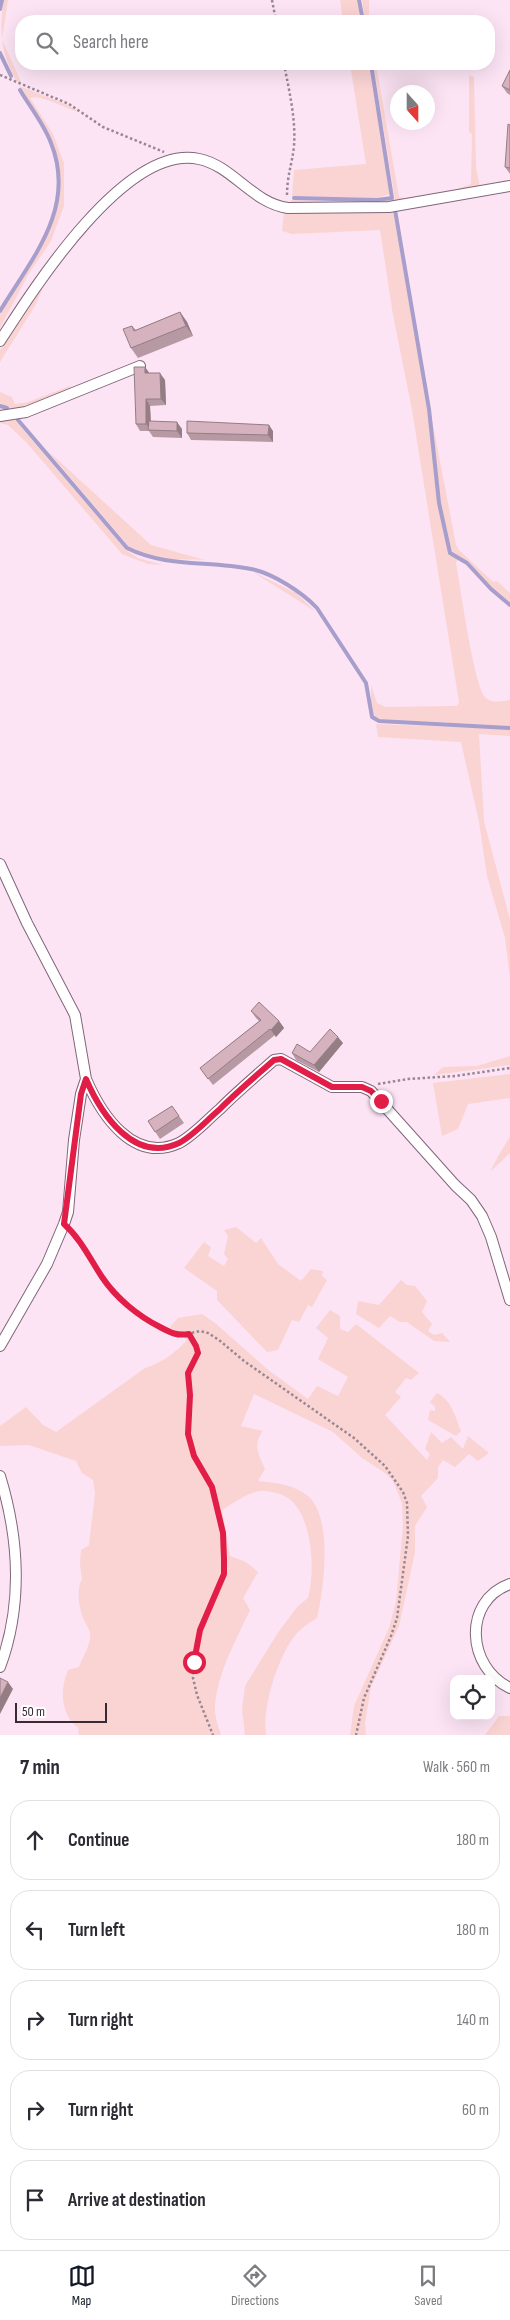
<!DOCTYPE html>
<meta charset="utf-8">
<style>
:root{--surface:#fff;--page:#f2f2f3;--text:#2b2b33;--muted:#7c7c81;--line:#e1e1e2;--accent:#111827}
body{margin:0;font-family:"Sofia Sans Condensed",sans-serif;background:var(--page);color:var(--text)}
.controls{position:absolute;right:15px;bottom:15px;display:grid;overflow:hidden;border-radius:10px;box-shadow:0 5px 20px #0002}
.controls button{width:45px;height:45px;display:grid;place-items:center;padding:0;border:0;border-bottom:1px solid var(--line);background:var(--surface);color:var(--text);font:25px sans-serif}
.compass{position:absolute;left:390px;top:85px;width:45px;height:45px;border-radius:50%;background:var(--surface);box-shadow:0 5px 20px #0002;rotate:159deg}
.scale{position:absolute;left:15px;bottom:12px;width:92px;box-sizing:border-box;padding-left:5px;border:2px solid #372c34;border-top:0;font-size:14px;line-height:18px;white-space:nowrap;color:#372c34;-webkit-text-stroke:4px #fff;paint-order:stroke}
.stop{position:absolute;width:15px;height:15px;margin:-11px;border:4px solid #e11d48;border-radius:50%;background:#fff}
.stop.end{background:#e11d48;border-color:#fff;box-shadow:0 1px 5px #0008}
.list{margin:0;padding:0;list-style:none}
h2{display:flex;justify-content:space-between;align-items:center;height:65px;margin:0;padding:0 20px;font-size:21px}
h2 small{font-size:16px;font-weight:400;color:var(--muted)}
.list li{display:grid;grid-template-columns:32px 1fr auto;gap:15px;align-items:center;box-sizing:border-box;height:80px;margin:0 10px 10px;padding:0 10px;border:1px solid var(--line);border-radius:20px}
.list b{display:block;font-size:19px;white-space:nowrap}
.list em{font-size:16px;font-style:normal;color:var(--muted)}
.icon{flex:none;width:28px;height:28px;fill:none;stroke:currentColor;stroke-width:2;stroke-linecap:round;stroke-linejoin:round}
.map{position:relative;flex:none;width:510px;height:1735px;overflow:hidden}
.search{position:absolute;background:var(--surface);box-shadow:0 5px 20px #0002;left:15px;right:15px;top:15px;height:55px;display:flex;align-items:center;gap:12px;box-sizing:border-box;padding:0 18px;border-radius:20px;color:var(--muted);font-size:19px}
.sheet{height:515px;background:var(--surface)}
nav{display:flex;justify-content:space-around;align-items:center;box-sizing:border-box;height:70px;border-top:1px solid var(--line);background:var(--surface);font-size:14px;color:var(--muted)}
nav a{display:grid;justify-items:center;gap:2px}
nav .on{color:var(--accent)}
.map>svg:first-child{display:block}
</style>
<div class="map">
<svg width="510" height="1735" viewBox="0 0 510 1735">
<rect width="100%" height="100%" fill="#fce4f5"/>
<path fill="#fad3d3" d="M3 0H8L2 39 21 82 16 81C0 50 0 35 3 0Z
M340 0H357L361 21H343Z
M362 0H369V21H365Z
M350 64H369L390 194 377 198 292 196 294 170 366 164Z
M373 64H376L399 197 405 198 445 193 471 184 472 134 469 132V75L474 77 476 168 480 188 387 205 291 206V200L379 203 395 199Z
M19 86 68 105 79 112C65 109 41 94 30 98L53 134 64 163V206L51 241 28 275 0 328V314C32 261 79 207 52 142 44 123 30 104 19 86Z
M393 210 428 409 438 504 449 554 458 559 456 563C460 584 474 686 485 697 491 704 502 701 510 700V726L380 719 373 716 371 708V685L377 703 386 707 452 706H457L459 702 412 410 393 315 380 230 292 234 282 231 284 213Z
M47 278 36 304 0 362V350Z
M70 386 71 390 23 408 0 411V408H8L0 403V392L12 397 15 404 28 402Z
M430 409 456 545 459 550 493 582 497 581 510 593V603L491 588 468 562 451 552 440 503Z
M0 419 15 420 126 550 138 558 163 565 148 564 122 554 27 443 8 425 0 423Z
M47 450 151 545 205 560C179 559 153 561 130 548Z
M253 572 296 593 315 611Z
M376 724 510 729V736L479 734 484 821 510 920V977L505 938 487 876 479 822 461 742 378 737Z
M510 1056V1065L434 1075 443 1067 477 1066Z
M510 1074V1098L468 1104 458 1129 442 1136 433 1083Z
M510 1137V1153L491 1171C494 1163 505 1144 510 1137Z
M236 1227 256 1243 261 1238 278 1264 301 1281 311 1269 323 1271 322 1276 327 1280 312 1307 308 1305 299 1322 292 1320 278 1350 267 1352 217 1300V1291L184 1268 204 1242 211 1247 208 1256 224 1266 228 1259 224 1254 228 1236 224 1230Z
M401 1280 407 1285 415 1286 427 1301 422 1312 432 1324 428 1331 434 1335 442 1333 450 1342 434 1341 407 1322H400L390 1316 379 1328 356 1314 358 1301 379 1305Z
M330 1310 340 1316V1329L348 1332 356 1324 419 1373 411 1380 406 1378 395 1392 401 1397 385 1415 427 1460 430 1454 425 1449 431 1432 442 1443 451 1437 463 1449 468 1436 489 1453 478 1461 469 1454 455 1467 443 1460 438 1467V1478L421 1496 427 1507 415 1526V1552L399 1626 371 1687 365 1723 366 1735H350L354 1706 389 1628 396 1601 403 1526 402 1503 393 1481 385 1473 362 1458 333 1432 254 1394 241 1426 263 1431C252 1444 259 1455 265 1469L258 1481C276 1483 293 1484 308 1496 333 1517 324 1589 317 1618 307 1624 297 1631 291 1641 276 1664 262 1709 266 1735H245L242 1709 245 1686 277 1634 297 1607 308 1598C316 1569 313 1500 276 1493 271 1492 265 1490 260 1491 247 1493 234 1503 222 1510L230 1556 246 1562 258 1572 243 1598 250 1610C236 1640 218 1672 215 1705 214 1715 218 1725 221 1735H79L78 1728C60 1713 60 1690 68 1670L79 1667C82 1658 92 1643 90 1633 89 1628 85 1623 83 1618 79 1607 76 1589 82 1579L80 1564 81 1550 89 1545 95 1493 93 1480 82 1473 76 1461 29 1445 0 1446V1426L26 1407 43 1425 56 1432 145 1368C162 1363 175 1353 187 1340L170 1327 178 1318 202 1314 215 1323 267 1369 308 1399 317 1386 338 1396 348 1377 318 1359 328 1338 316 1328Z
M437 1393C452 1401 455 1416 461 1431L456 1436 428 1420 430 1410 435 1411V1407L430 1402Z
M499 1716H510V1735H485Z"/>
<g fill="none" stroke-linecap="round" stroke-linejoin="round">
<path stroke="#a79ecc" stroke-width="4" d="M359 0 363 21
M0 9 2 0
M0 53 11 76
M294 198 377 200 392 198 371 64
M395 210 429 409 439 503 450 553 467 563 491 589 510 605
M0 311C32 258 77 208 51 143 44 124 30 107 20 90
M0 406 7 408
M18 420 127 548C167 568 208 560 251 569 272 573 302 592 317 608L366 683 372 717 379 721 510 728"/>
<g stroke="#806679" stroke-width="12">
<path id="minor" d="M0 341C34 288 126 143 199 159 233 166 252 203 288 208L389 207 510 186
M0 416 26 412 140 366
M0 864 27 923 75 1015 86 1079 81 1094 74 1140 68 1212 64 1224 47 1264 0 1346
M86 1079C101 1114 133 1164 179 1143 194 1135 207 1120 220 1109 237 1092 256 1076 274 1060L281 1059 332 1087H362L371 1091 455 1185 471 1200 482 1216 491 1237 510 1300
M0 1476C19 1538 23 1605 0 1667
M510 1584C462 1601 467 1668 510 1688"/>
</g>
<path stroke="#988693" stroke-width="2.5" stroke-dasharray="2.5 2.5" stroke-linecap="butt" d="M272 0 276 21
M284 64C289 90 296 119 294 146 292 165 287 175 287 196
M0 75 69 104 103 127 164 152
M378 1084 408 1079 455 1076 510 1068
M73 1232 103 1279 134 1310 149 1321 178 1336 200 1331 208 1333 219 1340 244 1361 354 1438 385 1466 403 1492 407 1503 408 1536 397 1618 391 1636 364 1698 356 1735
M189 1334 196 1346 197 1353 187 1373 190 1395 188 1434 194 1456 212 1487 223 1533 224 1559V1574L200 1630 194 1661 193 1678 197 1695 213 1735"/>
<use href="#minor" stroke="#fff" stroke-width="10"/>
</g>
<path fill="#b799a3" d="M510 70V95L507 93 502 86Z
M510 125V174L505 167Z
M180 312 187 322 193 336 138 358 131 348 132 326 136 330Z
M145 367 149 373 165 380 166 405 150 406 151 421 182 429V438L153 437 149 431H140L136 424Z
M273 431V442L191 440 187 433Z
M251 1011 279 1021 284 1028 276 1037 275 1035 213 1085 200 1068 259 1021 256 1018Z
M343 1043 319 1072 296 1060 292 1053 310 1052Z
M172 1106 184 1123 160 1139 148 1121Z"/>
<path fill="#957d84" d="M180 312 187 322 193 336 186 326Z
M145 367 150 374 145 373Z
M160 373 165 380 166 405 161 399Z
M146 399 150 406 151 431 146 424Z
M177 422 182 429V438L177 431Z
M269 425 273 431V442L268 435Z
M279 1021 284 1028 276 1037 271 1030Z
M338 1037 343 1043 319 1072 314 1065Z
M8 1682 13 1689 0 1714V1698Z"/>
<path fill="#d5b2bd" stroke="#957d84" d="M510 70V90L502 86Z
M508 124 510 125V168L505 167Z
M180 312 186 326 131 348 123 329 132 326 134 331Z
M134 367H145V373H160L161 399H146V424H136Z
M149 421 177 422V431L148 430Z
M187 421 269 425 268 435 187 433Z
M259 1002 279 1021 271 1030 270 1029 208 1079 200 1068 261 1020 251 1011Z
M330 1029 338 1037 314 1065 292 1053 297 1044 310 1052Z
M172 1106 179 1116 155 1132 148 1121Z
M0 1678 8 1682 0 1698Z"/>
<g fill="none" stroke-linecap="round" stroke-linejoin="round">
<path stroke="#e11d48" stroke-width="6" d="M194 1662 200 1630 224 1574V1559L223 1533 212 1487 194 1456 188 1434 190 1395 188 1373 198 1353 196 1346 189 1334C177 1336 171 1333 160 1327 138 1316 116 1298 102 1277 90 1259 81 1239 64 1224L81 1094 86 1079C101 1114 134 1164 179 1143 194 1135 207 1120 220 1109 237 1092 256 1076 274 1060L281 1059 332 1087H362L371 1091 381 1101"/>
</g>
</svg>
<div class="controls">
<button><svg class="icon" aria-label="locate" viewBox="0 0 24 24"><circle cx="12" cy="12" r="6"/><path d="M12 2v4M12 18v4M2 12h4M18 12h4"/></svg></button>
</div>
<svg class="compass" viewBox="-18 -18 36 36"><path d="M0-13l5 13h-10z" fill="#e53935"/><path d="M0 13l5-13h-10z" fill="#7c7c81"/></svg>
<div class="scale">50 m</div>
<div class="stop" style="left:194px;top:1662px"></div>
<div class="stop end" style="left:381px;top:1101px"></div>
<div class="search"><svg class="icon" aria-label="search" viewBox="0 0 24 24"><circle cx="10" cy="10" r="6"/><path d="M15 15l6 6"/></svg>Search here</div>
</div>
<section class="sheet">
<h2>7 min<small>Walk · 560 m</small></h2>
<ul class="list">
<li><svg class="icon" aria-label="ahead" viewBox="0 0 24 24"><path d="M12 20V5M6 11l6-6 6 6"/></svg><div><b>Continue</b></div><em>180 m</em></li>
<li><svg class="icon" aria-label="left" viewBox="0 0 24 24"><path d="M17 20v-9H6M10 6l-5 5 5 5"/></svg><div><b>Turn left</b></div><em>180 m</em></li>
<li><svg class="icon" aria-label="right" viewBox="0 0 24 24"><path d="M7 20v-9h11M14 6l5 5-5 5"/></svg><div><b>Turn right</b></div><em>140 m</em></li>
<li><svg class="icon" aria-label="right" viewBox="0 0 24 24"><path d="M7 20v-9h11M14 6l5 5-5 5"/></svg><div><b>Turn right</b></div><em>60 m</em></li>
<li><svg class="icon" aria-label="arrive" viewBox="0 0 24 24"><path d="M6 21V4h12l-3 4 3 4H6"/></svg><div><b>Arrive at destination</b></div></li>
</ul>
</section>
<nav>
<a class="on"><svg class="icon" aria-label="map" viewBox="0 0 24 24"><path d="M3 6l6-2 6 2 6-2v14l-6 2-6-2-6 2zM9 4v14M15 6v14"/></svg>Map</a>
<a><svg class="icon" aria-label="directions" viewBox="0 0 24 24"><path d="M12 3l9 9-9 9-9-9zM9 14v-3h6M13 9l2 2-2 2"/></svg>Directions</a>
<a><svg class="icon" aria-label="saved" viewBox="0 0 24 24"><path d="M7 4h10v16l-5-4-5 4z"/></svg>Saved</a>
</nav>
